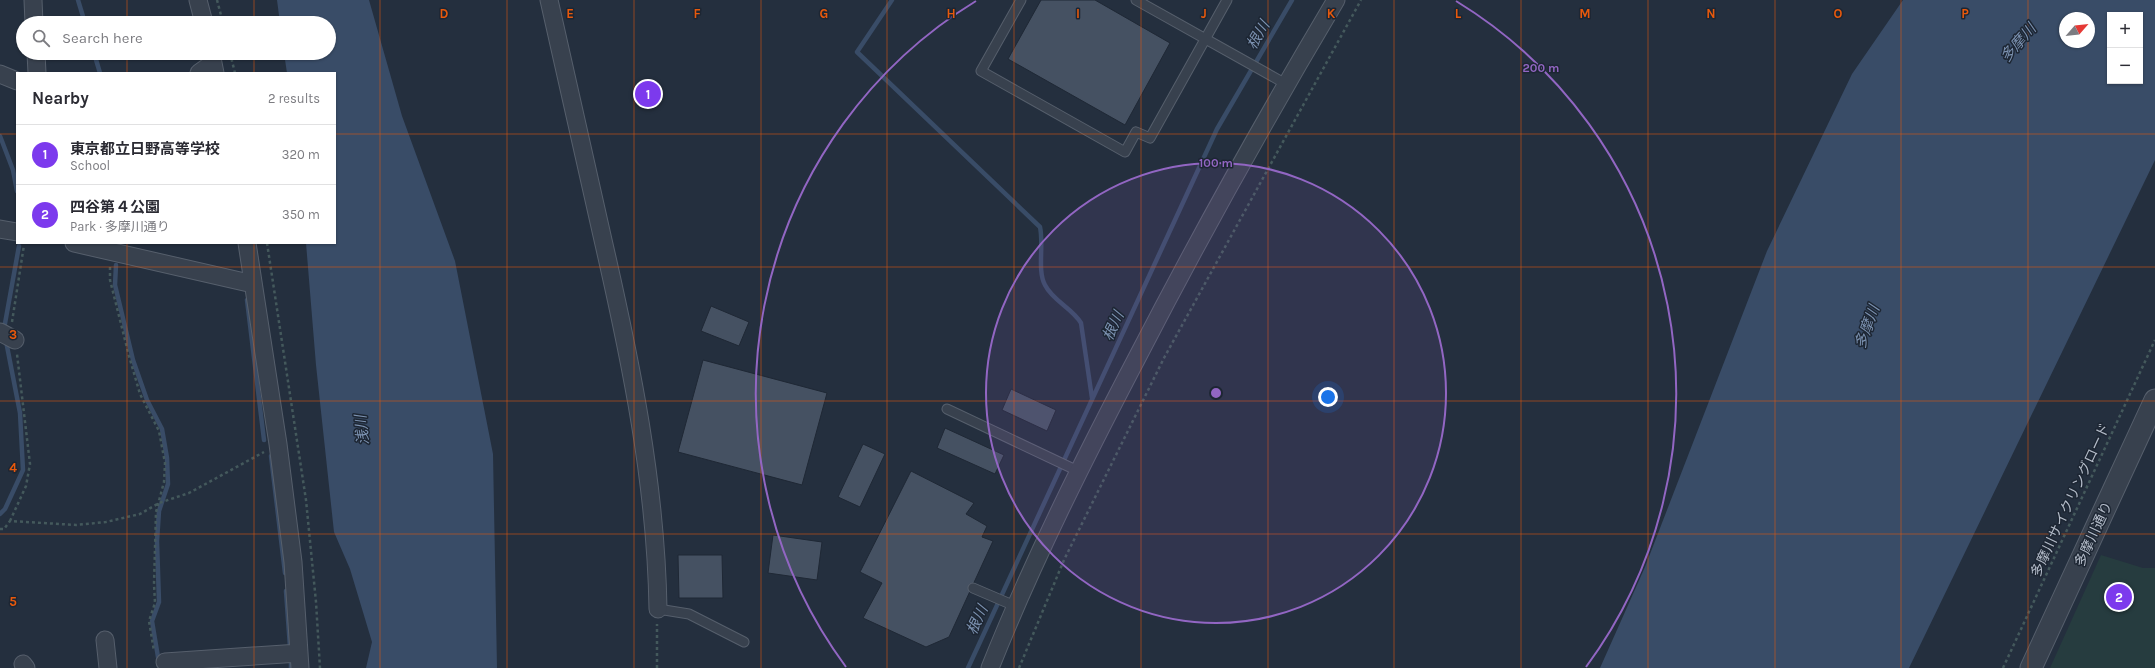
<!DOCTYPE html>
<meta charset="utf-8">
<style>
:root{--surface:#fff;--page:#f2f2f3;--text:#2b2b33;--muted:#7c7c81;--line:#e1e1e2;--accent:#7c3aed}
body{margin:0;font-family:Karla,"Noto Sans JP",sans-serif;background:var(--page);color:var(--text)}
.controls{position:absolute;right:12px;top:12px;display:grid;overflow:hidden;border-radius:0px;box-shadow:0 1px 3px #0004}
.controls button{width:36px;height:36px;display:grid;place-items:center;padding:0;border:0;border-bottom:1px solid var(--line);background:var(--surface);color:var(--text);font:20px sans-serif}
.compass{position:absolute;left:2059px;top:12px;width:36px;height:36px;border-radius:50%;background:var(--surface);box-shadow:0 1px 3px #0004;rotate:62deg}
.you{position:absolute;left:1328px;top:397px;width:14px;height:14px;margin:-10px;border:3px solid #fff;border-radius:50%;background:#1a73e8;box-shadow:0 0 0 6px #1a73e833}
.badge{display:grid;place-items:center;width:26px;height:26px;border-radius:50%;background:var(--accent);color:#fff;font-size:13px;font-weight:700}
.pin{position:absolute;translate:-50% -50%;border:2px solid #fff;box-shadow:0 1px 4px #0006}
.list{margin:0;padding:0;list-style:none}
h2{display:flex;justify-content:space-between;align-items:center;height:52px;margin:0;padding:0 16px;font-size:17px}
h2 small{font-size:13px;font-weight:400;color:var(--muted)}
.list li{display:grid;grid-template-columns:26px 1fr auto;gap:12px;align-items:center;box-sizing:border-box;height:60px;padding:0 16px;border-top:1px solid var(--line)}
.list b{display:block;font-size:15px;white-space:nowrap}
.list p{margin:0;font-size:13px;white-space:nowrap;color:var(--muted)}
.list em{font-size:13px;font-style:normal;color:var(--muted)}
.icon{flex:none;width:22px;height:22px;fill:none;stroke:currentColor;stroke-width:2;stroke-linecap:round;stroke-linejoin:round}
.map{position:relative;flex:none;width:2155px;height:668px;overflow:hidden}
.search{position:absolute;background:var(--surface);box-shadow:0 1px 3px #0004;left:16px;top:16px;width:320px;height:44px;display:flex;align-items:center;gap:10px;box-sizing:border-box;padding:0 14px;border-radius:22px;color:var(--muted);font-size:15px}
.panel{position:absolute;background:var(--surface);box-shadow:0 1px 3px #0004;left:16px;top:72px;width:320px;height:172px;border-radius:0px}
.map>svg:first-child{display:block}
</style>
<div class="map">
<svg width="2155" height="668" viewBox="0 0 2155 668">
<rect width="100%" height="100%" fill="#242f3e"/>
<path fill="#263c3f" d="M2101 555 2143 568H2155V668H2050Z"/>
<path fill="#394c67" fill-rule="evenodd" d="M277 0H369L402 116 455 261 493 454 497 668H366L372 642 350 569 334 532 316 365 306 243H335V73H287L284 53H329V23H280Z
M1903 0H2155V160L1909 668H1600L1645 567 1767 251 1852 74ZM2110 15H2140V81H2110ZM2065 18H2089V42H2065Z"/>
<g fill="none" stroke-linecap="round" stroke-linejoin="round">
<path stroke="#394c67" stroke-width="4.5" d="M78 0 85 23
M892 0 857 52 1040 227C1044 244 1037 271 1045 285 1053 301 1072 308 1081 323L1092 398
M94 53 100 73
M0 136 13 170 17 191
M118 244V243
M116 265 115 285 133 360 147 400 162 429 167 458 168 484 159 511 157 541 159 602 152 621 159 663
M247 300 264 440
M4 329 19 246
M271 456 285 573
M0 514 5 509 23 470 20 413 6 341
M286 591 290 647
M291 668V660
M968 668 1217 129 1292 0"/>
</g>
<path fill="#455162" stroke="#1f2835" d="M1041 0H1095L1170 43 1125 125 1008 59Z
M711 306 749 322 739 346 701 331Z
M703 360 827 393 802 485 678 452Z
M1011 389 1056 410 1047 431 1002 410Z
M945 428 1004 455 995 474 937 448Z
M863 444 885 454 860 507 838 497Z
M911 471 974 503 966 514 987 526 982 537 993 541 949 637 926 647 863 618 882 583 860 572Z
M773 535 822 542 817 580 768 573Z
M678 555H722L723 598H679Z"/>
<g fill="none" stroke-linecap="round" stroke-linejoin="round">
<g stroke="#565f6c" stroke-width="11">
<path id="service" d="M1021 0 981 71 1125 152 1136 132 1150 138 1227 0
M1136 0 1286 84
M947 409 1078 471
M973 588 1015 606
M658 609 689 614 744 642"/>
</g>
<g stroke="#565f6c" stroke-width="19">
<path id="minor" d="M33 0 34 23
M198 0 204 23
M549 0C567 80 585 160 603 240 631 362 656 484 658 609
M36 53 37 73
M211 53 215 73
M199 73 213 63
M0 74 17 81
M0 229 17 232
M74 243 253 284
M247 243 278 444 293 562 300 668
M0 332 15 340
M105 640 108 668
M165 662 299 653
M23 664 26 668
M990 668C1033 560 1085 457 1139 354 1201 234 1267 116 1336 0"/>
</g>
<g stroke="#565f6c" stroke-width="23">
<path id="tertiary" d="M2031 668 2155 400"/>
</g>
<path stroke="#44595c" stroke-width="2.5" stroke-dasharray="3 3" stroke-linecap="butt" d="M217 0 223 23
M230 53 235 73
M267 243 306 500 316 602 320 668
M110 267V280L129 356 140 394 159 431 165 463 164 482 156 512 154 584 155 603 149 621 154 651
M12 322 24 245
M10 521 26 486 30 464 17 354
M0 529H4L10 521 76 525 106 522 140 514 159 503 189 493 264 452
M657 668V624
M1019 668 1064 560 1164 358 1361 0
M2003 668 2155 340"/>
<use href="#service" stroke="#38414e" stroke-width="9"/>
<use href="#minor" stroke="#38414e" stroke-width="17"/>
<use href="#tertiary" stroke="#38414e" stroke-width="21"/>
</g>
<path fill="none" stroke="#e8590c" stroke-width="1" stroke-opacity="0.55" d="M127 0V23M254 0V23M380 0V668M507 0V668M634 0V668M761 0V668M887 0V668M1014 0V668M1141 0V668M1268 0V668M1394 0V668M1521 0V668M1648 0V668M1775 0V668M1901 0V668M2028 0V668M127 53V73M254 53V73M0 134H17M335 134H2155M127 243V668M254 243V668M0 267H2155M0 401H2155M0 534H2155"/>
<circle cx="1216" cy="393" r="230" fill="#9266c3" fill-opacity=".12"/>
<g fill="none" stroke="#9266c3" stroke-width="2">
<circle cx="1216" cy="393" r="230"/>
<path d="M846 667A460 460 0 0 1 976 1M1456 1A460 460 0 0 1 1586 667"/>
</g>
<g text-anchor="middle" stroke-width="3" stroke-linejoin="round" paint-order="stroke">
<g font-size="14" fill="#b4bcc9" stroke="#1d2633">
<text transform="translate(2070 500) rotate(-65)" y="5">多摩川サイクリングロード</text>
<text transform="translate(2093 534) rotate(-65)" y="5">多摩川通り</text>
</g>
<g font-size="15" font-style="italic" fill="#7c92b1" stroke="#1d2633">
<text transform="translate(1258 35) rotate(-60)" y="5">根川</text>
<text transform="translate(2018 43) rotate(-49)" y="5">多摩川</text>
<text transform="translate(1113 326) rotate(-65)" y="5">根川</text>
<text transform="translate(1867 327) rotate(-70)" y="5">多摩川</text>
<text transform="translate(362 430) rotate(-96)" y="5">浅川</text>
<text transform="translate(977 620) rotate(-65)" y="5">根川</text>
</g>
</g>
<g font-size="13" text-anchor="middle" font-weight="bold" fill="#e8590c" stroke="#1d2633" stroke-width="3" stroke-linejoin="round" paint-order="stroke">
<text x="444" y="18">D</text>
<text x="570" y="18">E</text>
<text x="697" y="18">F</text>
<text x="824" y="18">G</text>
<text x="951" y="18">H</text>
<text x="1078" y="18">I</text>
<text x="1204" y="18">J</text>
<text x="1331" y="18">K</text>
<text x="1458" y="18">L</text>
<text x="1585" y="18">M</text>
<text x="1711" y="18">N</text>
<text x="1838" y="18">O</text>
<text x="1965" y="18">P</text>
<text x="13" y="339">3</text>
<text x="13" y="472">4</text>
<text x="13" y="606">5</text>
</g>
<circle cx="1216" cy="393" r="6" fill="#9266c3" stroke="#1d2633" stroke-width="2"/>
<g font-size="12" text-anchor="middle" font-weight="bold" fill="#9266c3" stroke="#1d2633" stroke-width="3" stroke-linejoin="round" paint-order="stroke">
<text x="1541" y="72">200 m</text>
<text x="1216" y="167">100 m</text>
</g>
</svg>
<div class="controls">
<button>+</button>
<button>−</button>
</div>
<svg class="compass" viewBox="-18 -18 36 36"><path d="M0-13l5 13h-10z" fill="#e53935"/><path d="M0 13l5-13h-10z" fill="#7c7c81"/></svg>
<div class="you"></div>
<div class="pin badge" style="left:648px;top:94px">1</div>
<div class="pin badge" style="left:2119px;top:597px">2</div>
<div class="search"><svg class="icon" aria-label="search" viewBox="0 0 24 24"><circle cx="10" cy="10" r="6"/><path d="M15 15l6 6"/></svg>Search here</div>
<section class="panel">
<h2>Nearby<small>2 results</small></h2>
<ul class="list">
<li><span class="badge">1</span><div><b>東京都立日野高等学校</b><p>School</p></div><em>320 m</em></li>
<li><span class="badge">2</span><div><b>四谷第４公園</b><p>Park · 多摩川通り</p></div><em>350 m</em></li>
</ul>
</section>
</div>
